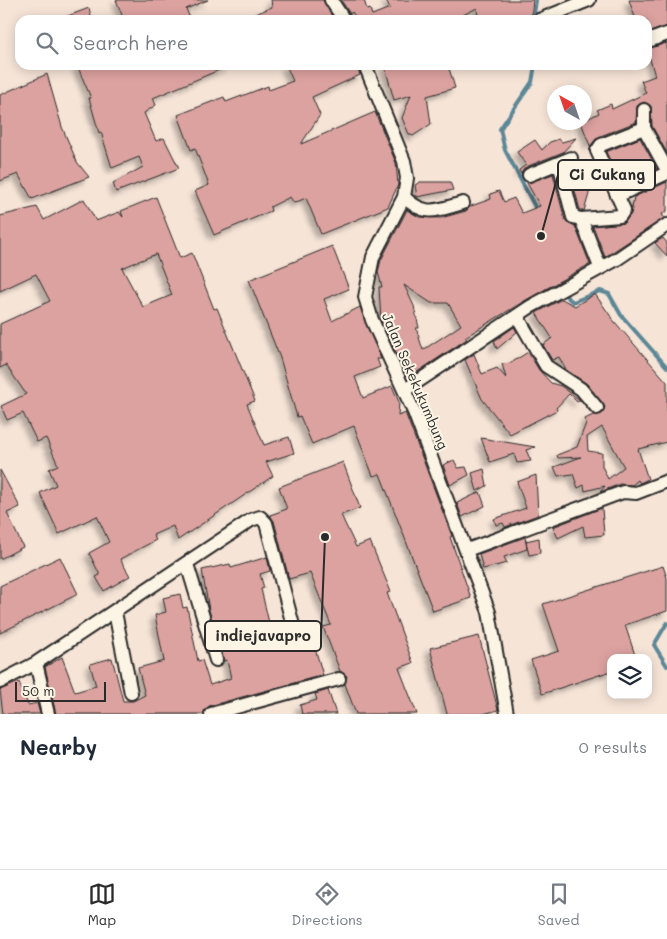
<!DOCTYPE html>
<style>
:root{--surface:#fff;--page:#f2f2f3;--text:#1f2937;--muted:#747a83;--line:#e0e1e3;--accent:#2b2b2b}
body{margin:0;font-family:Mali,sans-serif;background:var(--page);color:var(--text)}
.controls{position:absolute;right:15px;bottom:15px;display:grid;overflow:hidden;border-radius:10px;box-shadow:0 2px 12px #0003}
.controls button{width:45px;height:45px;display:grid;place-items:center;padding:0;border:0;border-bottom:1px solid var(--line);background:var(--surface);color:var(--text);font:25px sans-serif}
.compass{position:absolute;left:547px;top:85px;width:45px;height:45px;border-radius:50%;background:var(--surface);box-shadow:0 2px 12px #0003;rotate:320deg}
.scale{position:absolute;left:15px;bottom:12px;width:91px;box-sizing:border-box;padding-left:5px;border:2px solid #2b2b2b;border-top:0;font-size:14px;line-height:18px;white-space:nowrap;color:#2b2b2b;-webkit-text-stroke:4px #fcf5e5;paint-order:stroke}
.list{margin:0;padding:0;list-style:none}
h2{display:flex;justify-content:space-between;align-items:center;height:65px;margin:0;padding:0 20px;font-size:21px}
h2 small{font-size:16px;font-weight:400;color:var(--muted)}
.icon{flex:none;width:28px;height:28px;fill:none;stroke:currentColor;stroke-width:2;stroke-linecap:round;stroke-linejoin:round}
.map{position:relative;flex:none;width:667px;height:714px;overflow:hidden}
.search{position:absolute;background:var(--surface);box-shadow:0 2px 12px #0003;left:15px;right:15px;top:15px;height:55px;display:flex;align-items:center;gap:12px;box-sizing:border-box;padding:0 18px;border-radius:15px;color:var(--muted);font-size:19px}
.sheet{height:155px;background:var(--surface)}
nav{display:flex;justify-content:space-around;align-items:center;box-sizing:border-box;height:70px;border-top:1px solid var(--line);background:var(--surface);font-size:14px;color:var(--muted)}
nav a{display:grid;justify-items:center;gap:2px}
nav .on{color:var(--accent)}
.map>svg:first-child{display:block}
</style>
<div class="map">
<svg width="667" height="714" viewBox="0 0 667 714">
<defs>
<filter id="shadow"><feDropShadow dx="-4.5" dy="4.5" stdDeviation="2.5" flood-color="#0004"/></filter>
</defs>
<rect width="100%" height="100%" fill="#f6e4d7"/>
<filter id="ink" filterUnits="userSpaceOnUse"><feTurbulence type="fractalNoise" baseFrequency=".02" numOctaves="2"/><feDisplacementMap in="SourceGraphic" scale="10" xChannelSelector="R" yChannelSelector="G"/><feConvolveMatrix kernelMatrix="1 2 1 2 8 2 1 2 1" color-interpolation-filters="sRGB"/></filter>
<g filter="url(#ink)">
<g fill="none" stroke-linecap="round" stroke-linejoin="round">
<path stroke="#5c8796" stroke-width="4" d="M533 20 536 0
M535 65 532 82 500 129 505 150 537 211
M556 278 567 297 573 302 600 291 609 294 621 315 667 367
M667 623 654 645 667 666"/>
</g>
<path fill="#dca2a0" stroke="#2b2b2b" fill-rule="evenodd" filter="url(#shadow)" d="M116 0H208L186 9 191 20H124Z
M271 0H323L334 20H241L272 7Z
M341 0H364L367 10 370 9 372 15 390 8 386 0H533L531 19 525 20H478L477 8 453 20H358L352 12 350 14Z
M629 0H667V26L647 33V20H636Z
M89 8 92 20H61L60 19Z
M667 43V153L652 126 651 106 644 102 637 106 636 122 598 137 590 146 581 122 599 113 597 110 611 104 612 109 646 93 641 81 655 76 647 49Z
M77 65H231L153 98 156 105 144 113 156 141 164 138 179 168 116 192 113 183 143 167 139 157 112 168 101 132 99 133 89 98H91Z
M286 65H357L360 75 312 97 320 115 301 144 375 112 396 163 398 185 388 207 321 234 306 198 294 203 290 197 270 207 271 211 214 235 195 191 209 185 195 148 191 150 178 115 224 97 226 102 268 86 269 90 293 81Z
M392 65H448L455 88 427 96 431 124 413 136 409 134 402 118 411 95 394 100 385 67Z
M47 74 62 127 77 162 89 177 32 199 18 174 0 181V95Z
M576 138 563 152 526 167 521 174 519 170 526 165 517 152 535 140 542 150 550 142 559 139 562 142Z
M640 138 657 169 621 185 606 152Z
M578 162H580L588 177 589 194 584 211 580 210 569 168Z
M553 174 565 220 575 226 590 264 526 300 465 337 467 339 411 376 400 356H398L381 321 379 287H382L378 272 381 260 407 210 419 217 441 218 466 211 471 206 491 199 490 194 499 191 504 202 514 198 522 213 540 206 527 183ZM404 285 431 303H448L461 325 423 350 416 328H419L414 306Z
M420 182H450L453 190 417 197 415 185Z
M667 182V211L662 214 664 218 605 257 593 226 624 223 631 214 634 197Z
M156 197 180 258 192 253 214 309 217 308 255 401 247 404 264 445 289 437 294 453 266 462 273 476 178 540 173 526 153 535 156 540 120 559 130 576 104 591 96 577 100 575 89 553 109 542 97 516 59 534 40 493 56 485 49 469 58 465 46 438 37 442 23 413 7 420 1 406 26 394 6 365 0 368V324L50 301 36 274 0 291V216L37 207 44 220 84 199 96 221 119 212 123 217 121 211ZM156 254 172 295 143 307 122 268Z
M663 238 667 243V256L655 243Z
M332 246 349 289 324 299 332 321 360 307 381 359H377L380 367 355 377 363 398 392 386 399 402 398 416 406 413V415L452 536 450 537 471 598 433 611 380 474 373 476 354 426 312 444 300 416 297 417 280 358 249 280Z
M595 294 614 321 667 382V442L638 449 648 479 640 483 638 480 632 485 620 484 600 492 605 486 585 491 584 485 578 488 573 474 558 476 554 467 581 457 558 458 557 455 577 447 586 423 585 419 593 415 602 414 605 407 587 384 566 370 559 357 552 360 543 345 552 338 536 313 562 299 575 306ZM602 427 624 467 608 479 602 466V453L588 451 587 437Z
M514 327 517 332 497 349 494 341Z
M528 352 539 370 551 383 561 386 580 400 577 402 569 394 556 408 557 410 510 434 482 399 465 360 474 354 482 374 497 368 506 378 502 364 511 363Z
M481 438 535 447 526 450 531 461 517 463 514 454 490 462Z
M454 460 458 468 466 467 469 475 450 485 443 465Z
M343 462 360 508 341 515 356 547 370 541 391 592 387 593 413 663 399 668 417 714H356L345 684 347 676 340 671 323 627 331 625 310 573 289 579 274 521 270 515 287 509 279 487Z
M484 469 487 486 477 491 472 473Z
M0 470 20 507 7 513 23 547 0 559Z
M536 475 538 515 505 527 503 523 496 525 494 519 526 508 517 482Z
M480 492 485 506 462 517 457 503Z
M602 508 604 535 585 537 583 526 558 538 553 527Z
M525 537 527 549 504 557 507 563 483 569 479 554Z
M539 538 540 553 529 555 526 541Z
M60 557 78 594 0 633V586Z
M267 557 270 571 260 574 264 588 261 589 270 627 278 625 283 643 311 635 323 675 209 706 203 714H56L45 667 62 657 75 692 96 686 90 664 112 658 123 701H133L145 695 138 668 164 661 155 615 166 612 163 598 180 594 183 608 187 607 198 661 202 660 210 685 231 678 227 660 224 661 209 610 202 570 230 564 231 568ZM258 624 264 645 244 651 239 629Z
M663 566 667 578V611L625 625 636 658H611V671L542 694 531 660 559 651 543 604Z
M479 636 498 710 483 714H447L430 648Z
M19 682 28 705 37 703 40 714H3L0 690Z
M328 690 336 714H302L300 705 317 700 315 694Z"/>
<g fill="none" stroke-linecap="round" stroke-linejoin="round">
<g stroke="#2b2b2b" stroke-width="16">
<path id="minor" d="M331 0 344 20
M539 20 589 0
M648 41 667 34
M365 65 404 161 407 178 404 197 373 257 365 297 372 320 414 412 489 612 507 714
M644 110V128L667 170
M559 163 573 217 581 219 620 216 624 210 597 151 601 145 644 128
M529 175 571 158
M617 196 667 173
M404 197C426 218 437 210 463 203
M581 219 598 262
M517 316 546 366 581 389 597 408
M405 390 530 307 617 259 667 225
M467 550 623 492 636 493 667 481
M187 564 216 660
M115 612 131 693
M36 663 48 714
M0 682 36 663 251 520 260 517 266 523 294 629
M211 714 339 679"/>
</g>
<use href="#minor" stroke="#fcf5e5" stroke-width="12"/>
</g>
</g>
<g text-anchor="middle" stroke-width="4" stroke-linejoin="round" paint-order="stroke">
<g font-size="14" fill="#2b2b2b" stroke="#fcf5e5">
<text transform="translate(415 381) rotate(67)" y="5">Jalan Sekekukumbung</text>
</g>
</g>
<path fill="none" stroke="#2b2b2b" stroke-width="2" d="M541 236L558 175M325 537L321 636"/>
<g fill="#2b2b2b" stroke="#fcf5e5" stroke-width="2">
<circle cx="541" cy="236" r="5"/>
<circle cx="325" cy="537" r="5"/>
</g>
<g fill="#fcf5e5" stroke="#2b2b2b" stroke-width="2">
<rect x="558" y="160" width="97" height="30" rx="5"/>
<rect x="205" y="621" width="116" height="30" rx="5"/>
</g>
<g font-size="15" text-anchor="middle" font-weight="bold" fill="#2b2b2b">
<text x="607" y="180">Ci Cukang</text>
<text x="263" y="641">indiejavapro</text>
</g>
</svg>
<div class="controls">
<button><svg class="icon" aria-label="layers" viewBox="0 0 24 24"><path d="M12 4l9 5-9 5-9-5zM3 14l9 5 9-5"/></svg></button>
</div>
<svg class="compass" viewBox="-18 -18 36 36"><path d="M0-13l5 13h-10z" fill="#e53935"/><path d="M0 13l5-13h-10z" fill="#747a83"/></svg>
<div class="scale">50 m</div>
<div class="search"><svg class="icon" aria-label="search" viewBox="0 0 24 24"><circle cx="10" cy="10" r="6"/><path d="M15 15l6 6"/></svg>Search here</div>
</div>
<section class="sheet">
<h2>Nearby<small>0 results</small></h2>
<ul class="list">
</ul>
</section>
<nav>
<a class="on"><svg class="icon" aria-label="map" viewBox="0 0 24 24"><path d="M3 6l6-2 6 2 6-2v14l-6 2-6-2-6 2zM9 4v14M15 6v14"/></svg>Map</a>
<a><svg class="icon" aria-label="directions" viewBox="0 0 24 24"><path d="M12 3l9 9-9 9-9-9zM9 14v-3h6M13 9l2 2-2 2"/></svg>Directions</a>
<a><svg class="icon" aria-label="saved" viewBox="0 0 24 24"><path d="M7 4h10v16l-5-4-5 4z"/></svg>Saved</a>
</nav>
